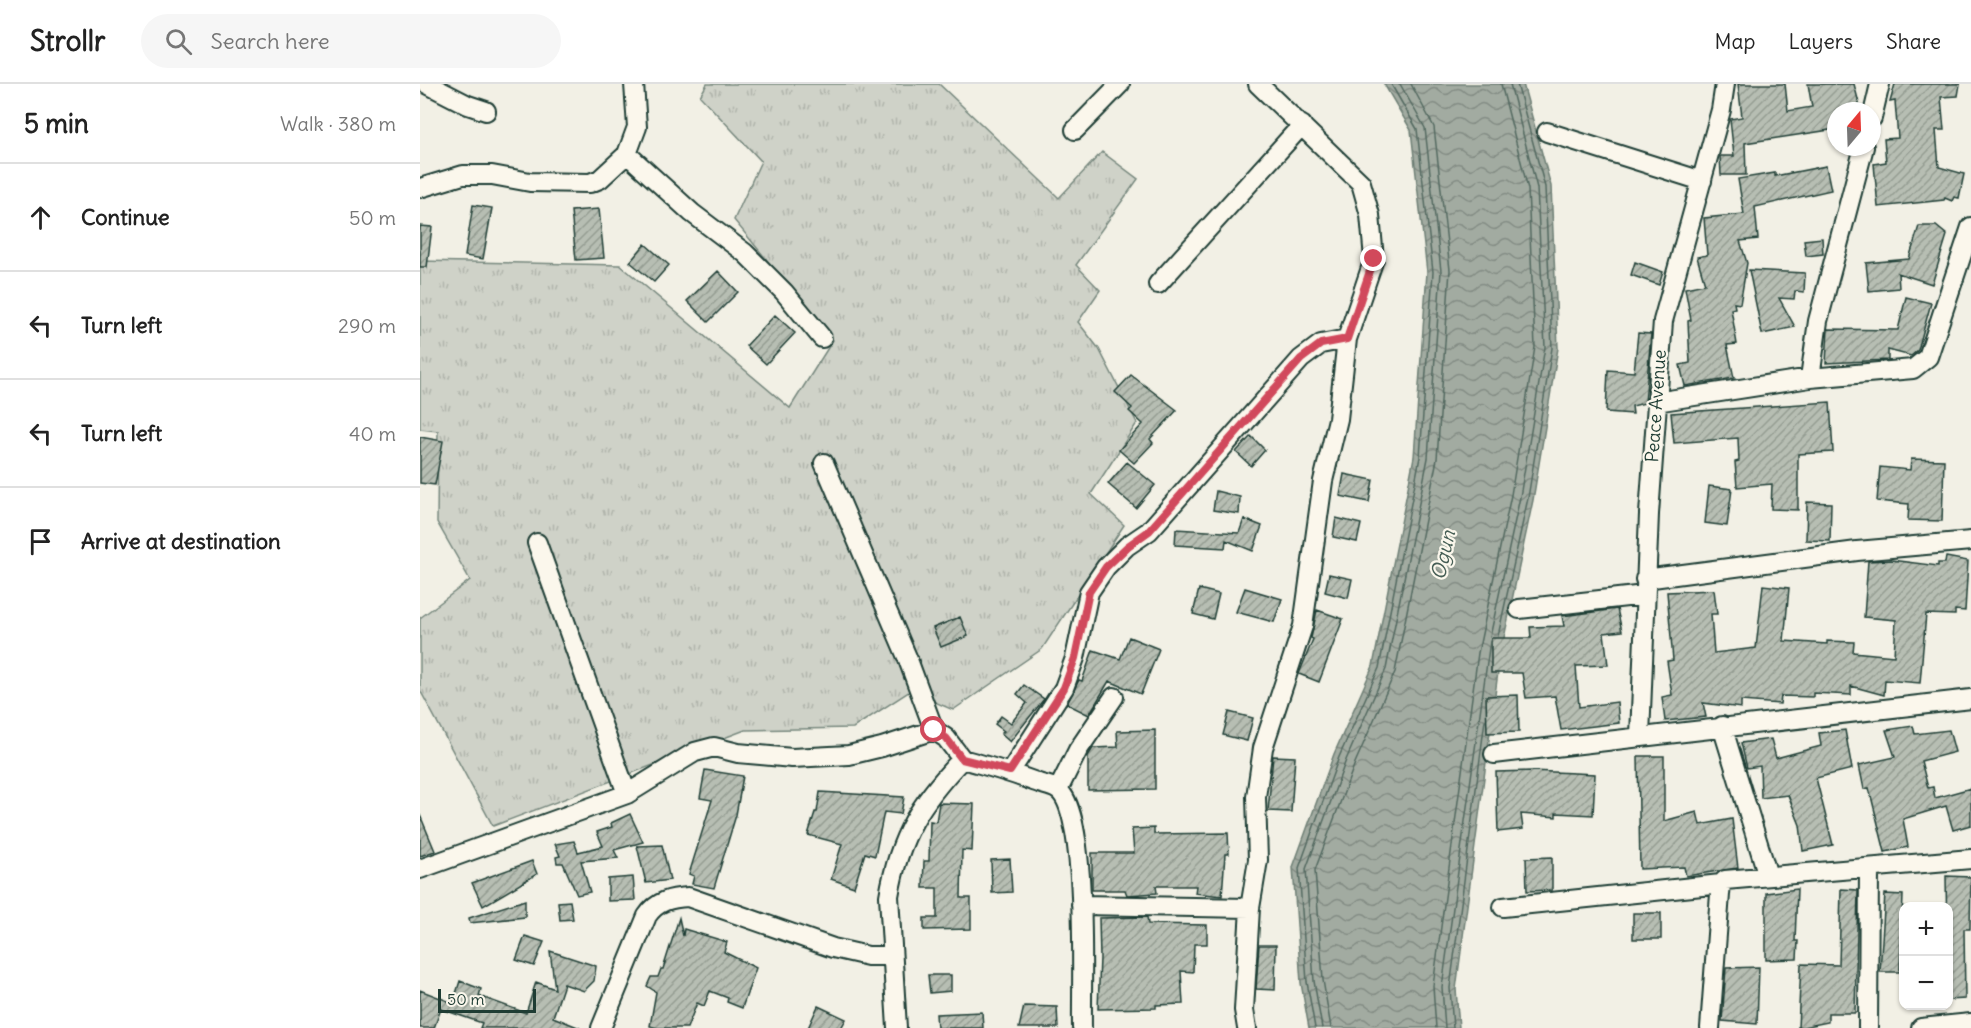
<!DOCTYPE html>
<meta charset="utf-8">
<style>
:root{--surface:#fff;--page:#f6f6f6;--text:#222;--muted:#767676;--line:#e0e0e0}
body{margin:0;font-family:Delius,sans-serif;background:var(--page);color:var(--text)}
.controls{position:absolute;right:18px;bottom:18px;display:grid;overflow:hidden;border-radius:12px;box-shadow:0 2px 4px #0004}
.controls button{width:54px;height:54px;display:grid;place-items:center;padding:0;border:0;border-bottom:2px solid var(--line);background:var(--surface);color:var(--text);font:30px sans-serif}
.compass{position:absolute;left:1407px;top:18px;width:54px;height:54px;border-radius:50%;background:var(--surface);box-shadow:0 2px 4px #0004;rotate:19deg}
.scale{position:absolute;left:18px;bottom:15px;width:98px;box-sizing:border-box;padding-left:6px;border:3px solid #1f3d34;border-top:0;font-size:16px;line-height:21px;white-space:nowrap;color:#1f3d34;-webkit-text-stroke:4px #fbf7ec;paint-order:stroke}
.stop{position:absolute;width:18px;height:18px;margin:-14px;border:4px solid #d1495b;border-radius:50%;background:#fff}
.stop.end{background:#d1495b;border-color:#fff;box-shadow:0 2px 6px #0008}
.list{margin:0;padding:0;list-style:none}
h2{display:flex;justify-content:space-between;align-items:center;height:78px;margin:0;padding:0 24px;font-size:26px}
h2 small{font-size:20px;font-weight:400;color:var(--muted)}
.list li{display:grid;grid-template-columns:39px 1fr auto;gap:18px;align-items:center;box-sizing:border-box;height:108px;padding:0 24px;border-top:2px solid var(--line)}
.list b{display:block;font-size:22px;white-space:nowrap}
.list em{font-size:20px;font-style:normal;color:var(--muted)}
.icon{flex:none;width:33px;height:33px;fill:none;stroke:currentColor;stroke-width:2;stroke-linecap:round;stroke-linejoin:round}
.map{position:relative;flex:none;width:1551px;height:944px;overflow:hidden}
header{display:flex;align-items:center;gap:36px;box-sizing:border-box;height:84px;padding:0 30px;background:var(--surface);border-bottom:2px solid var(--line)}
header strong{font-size:28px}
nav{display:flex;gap:33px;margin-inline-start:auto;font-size:21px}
.search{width:420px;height:54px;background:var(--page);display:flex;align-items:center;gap:15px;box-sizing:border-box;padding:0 21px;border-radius:33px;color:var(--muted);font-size:22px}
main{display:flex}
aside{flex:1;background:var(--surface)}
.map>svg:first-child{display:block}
</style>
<header>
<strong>Strollr</strong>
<div class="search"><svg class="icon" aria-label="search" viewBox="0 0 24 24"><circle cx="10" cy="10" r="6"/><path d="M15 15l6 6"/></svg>Search here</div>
<nav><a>Map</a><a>Layers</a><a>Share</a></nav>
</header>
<main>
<aside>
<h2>5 min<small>Walk · 380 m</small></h2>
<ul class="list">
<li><svg class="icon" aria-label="ahead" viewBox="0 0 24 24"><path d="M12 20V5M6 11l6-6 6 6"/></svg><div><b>Continue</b></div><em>50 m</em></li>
<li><svg class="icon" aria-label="left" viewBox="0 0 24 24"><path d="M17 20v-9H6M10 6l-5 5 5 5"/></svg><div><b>Turn left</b></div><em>290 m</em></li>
<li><svg class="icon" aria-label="left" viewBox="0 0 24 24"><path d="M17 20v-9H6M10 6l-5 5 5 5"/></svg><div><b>Turn left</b></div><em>40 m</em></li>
<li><svg class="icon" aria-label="arrive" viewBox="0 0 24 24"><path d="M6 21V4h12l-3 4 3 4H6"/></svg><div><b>Arrive at destination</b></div></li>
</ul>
</aside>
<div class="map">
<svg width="1551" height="944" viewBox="0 0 1551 944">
<defs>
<pattern id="grass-tufts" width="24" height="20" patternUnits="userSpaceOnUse" patternTransform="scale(1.5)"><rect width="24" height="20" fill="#cfd2c8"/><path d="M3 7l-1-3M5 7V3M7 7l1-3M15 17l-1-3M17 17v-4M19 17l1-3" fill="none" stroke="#b1b5ac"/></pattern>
<pattern id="water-waves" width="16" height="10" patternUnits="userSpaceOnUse" patternTransform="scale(1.5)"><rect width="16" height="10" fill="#a2aba1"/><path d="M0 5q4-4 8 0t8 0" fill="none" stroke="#838c84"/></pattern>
<pattern id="building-hatch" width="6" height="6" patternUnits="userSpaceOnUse" patternTransform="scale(1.5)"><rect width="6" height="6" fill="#b7beb3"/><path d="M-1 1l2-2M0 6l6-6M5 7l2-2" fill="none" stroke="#949c92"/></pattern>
</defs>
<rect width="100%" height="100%" fill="#f2f0e5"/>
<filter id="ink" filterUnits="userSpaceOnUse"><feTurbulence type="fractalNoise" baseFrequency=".0167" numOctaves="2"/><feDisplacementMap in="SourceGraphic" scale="12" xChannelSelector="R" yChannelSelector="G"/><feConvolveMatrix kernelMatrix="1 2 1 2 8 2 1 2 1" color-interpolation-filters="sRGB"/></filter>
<g filter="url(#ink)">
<path fill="url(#grass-tufts)" stroke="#77887e" stroke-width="1.5" d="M287 0H519L639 114 682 68 718 95 656 181 680 206 658 238 679 265 717 339 671 410 704 441 622 565 533 626 490 607 433 644 325 646 73 742 0 606V534L50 496 17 438 18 347 0 345V177L200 181 370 324 413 256 314 136 341 77 280 12Z"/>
<path fill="url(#water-waves)" stroke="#6e7f75" stroke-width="1.5" d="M964 0H1103L1131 102 1138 264 1113 416 1080 573 1036 905 1039 944H889L881 899 873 783 914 670 953 582 994 373 1007 188 991 46Z"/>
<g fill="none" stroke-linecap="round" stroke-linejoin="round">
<path stroke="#536960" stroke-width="1.5" d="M1078 552 1108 414 1132 264 1125 103 1097 0
M1070 553 1100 413 1125 263 1117 104 1090 0
M895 944 887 898 879 784 919 673 959 584 1000 373 1013 188 997 45 971 0
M902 944 894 897 886 785 926 676 966 585 1008 374 1021 187 1005 44 980 0
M911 944 903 896 895 786 935 679 975 588 1017 375 1030 186 1014 43 991 0
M1016 944 1013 902 1058 569 1091 411 1115 263 1108 105 1081 0
M1025 944 1022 903 1070 557
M1033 944 1030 904 1065 636"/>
</g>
<path fill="url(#building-hatch)" stroke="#1f3d34" stroke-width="1.5" d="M1318 0H1365L1368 27 1392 23 1388 0H1434L1441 27H1416V45L1325 59 1326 91H1301L1300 72H1314L1310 35 1322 33Z
M1475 0H1540L1538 12 1521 13 1524 46H1516L1519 83 1544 90 1539 114 1534 113 1532 117 1525 114 1524 116 1458 123 1454 80 1466 78 1464 55 1478 54 1475 17 1470 18Z
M1406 82 1411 106 1335 123 1338 155 1320 157 1327 179 1320 220 1314 219 1315 224 1311 225 1317 260 1307 261 1314 294 1265 302 1260 281 1270 279 1268 237 1271 236 1265 204 1285 200 1277 173 1287 171 1284 134 1324 130 1318 95 1355 89V92Z
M53 121 72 124 63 175 45 172Z
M179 125 184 174 156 176 151 127Z
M0 142 12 143 7 183H0Z
M1499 142H1516L1527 151 1512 200 1478 189 1479 204 1449 207 1446 179 1489 175Z
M1402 154 1403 170 1386 172 1384 156Z
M225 160 249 181 234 198 210 178Z
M1215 178 1243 188 1239 201 1211 191Z
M1329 186 1385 189 1384 208 1375 207 1374 215 1359 214 1375 243 1342 250Z
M298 187 318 208 288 238 267 217Z
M1486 213 1511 219 1498 266 1491 272 1468 266V276L1406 279 1408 245 1478 246Z
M355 231 375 249 346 280 326 262Z
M1218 249 1231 250 1225 319 1212 322 1213 330 1186 328 1188 286 1214 288Z
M711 291 757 326 730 355 733 359 714 379 699 366 723 340 709 327 712 324 695 308Z
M1410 318 1413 368 1378 370V426L1351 425 1352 400 1317 403 1315 378 1319 377 1318 354 1254 359 1251 329Z
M831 352 845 366 831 382 816 368Z
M0 353 23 357 15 401 0 399Z
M1491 375 1524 376 1522 437 1488 436 1489 420 1457 417 1460 383 1490 386Z
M707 378 735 401 716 424 688 400Z
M924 390 953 396 949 418 920 412Z
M1289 402 1312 405 1307 442 1285 439Z
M796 407 820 413 819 430 793 426Z
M1387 418 1411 419 1410 457 1386 456Z
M916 434 941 440 937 458 913 453Z
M824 435 842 442 833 467 806 456 805 464 755 461 756 445 819 449Z
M1526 473 1548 477 1545 527 1535 526V531L1506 530 1500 599 1465 596 1464 611 1431 602V611L1393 609V613L1361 612 1360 620 1321 617V624L1283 619 1286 633 1245 637 1242 613 1252 611 1247 577 1253 576 1247 508 1294 506 1297 530H1291L1294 569 1336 564 1343 501 1369 504 1364 557 1407 560V557L1434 558 1433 568 1474 572 1476 536 1444 533 1448 477 1471 476 1518 482V479H1525Z
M909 490 932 495 928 514 905 508Z
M825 504 862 515 854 538 816 528Z
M779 505 799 510 793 535 773 530Z
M1197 525 1202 547 1184 549 1188 581 1156 582 1159 623 1197 618 1199 639 1141 646 1135 612 1106 614 1102 589H1071V554H1111L1110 543 1144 542 1142 532Z
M897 526 923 535 899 598 879 590 893 555 891 554Z
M540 533 548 552 521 563 513 544Z
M709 553 739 565 721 610 689 597 669 631 647 620 659 596 662 597 673 566 700 575Z
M604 601 624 615 590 658 581 650 584 647 575 640 581 632 591 639 607 619 597 610Z
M1098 611 1099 648 1067 649 1066 612Z
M809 628 833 634 827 657 803 651Z
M1493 642 1495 650 1529 646 1535 668 1501 677 1508 704 1513 703 1515 714 1551 704V741L1533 746 1526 722 1483 735 1488 763 1465 768 1449 704 1444 705 1439 681 1475 673 1466 646Z
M735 646V705L668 706V672L673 664 698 663 697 647Z
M1425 646 1432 685 1396 694 1413 761 1383 767 1380 741 1368 711 1341 714 1340 682 1327 684 1321 659 1351 655 1356 674 1401 662 1399 649Z
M853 672 875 673 871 728 848 727Z
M1218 672H1244V737L1277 728 1280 741 1312 735 1318 784 1266 792 1264 783 1220 785Z
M285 686 323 692 316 731 294 804 272 800 274 792 269 790 292 716 280 714Z
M1112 687 1175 690 1173 731 1136 729V733L1101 730 1103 745 1078 748 1076 688Z
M400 708 484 713 481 730 464 728 455 772 445 769 434 803 411 795 422 760 388 751 395 728H397Z
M519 719 554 720 552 767 542 766 541 814H551V845L504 846V834H517V804H503L504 777H509L510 737 516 738Z
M210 730 223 758 194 766 198 774 161 777 170 808 157 811 143 779H137L136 773 140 772 135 760 154 757 158 768 183 762 177 748 192 743 191 739Z
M0 731 15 767 0 772Z
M734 744V750L808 749 809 770H805L802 812 775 809 776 802H736L737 809 707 811 705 806H672V769H714L712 745Z
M242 761 250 796 226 799 217 762Z
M1132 773V806L1107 807 1106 774Z
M590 775 592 808 572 809 571 776Z
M112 777 117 790 63 822 52 799Z
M1526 792 1551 793 1550 845H1544L1545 915 1528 916Z
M213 793 215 816 188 817V795Z
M1377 805 1375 857H1378L1377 875 1346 876V809Z
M1421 805 1438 806 1435 929H1408V938L1378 944 1381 880 1419 881Z
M1465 810 1483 811 1480 888H1460Z
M105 816V833L50 839 49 834Z
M150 817 153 835 140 836 138 818Z
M1213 829H1241V855H1213Z
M727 833 728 840 787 841V860H774L773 888 761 887 763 920 736 921V924L678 925 680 874 679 834Z
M259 834 263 852 264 845 307 858 304 868 336 884 322 924 307 918 308 914 290 907 284 922 277 919 267 944H237L230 942 236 908 227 902 231 893H238L241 885H243Z
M105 852 124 858 114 882 96 876Z
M839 861H856L855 906 836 905Z
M130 867 176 882 174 897 164 907 144 900 133 933 160 944H60L62 939 21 925 14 944H0V906L33 919 40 897 61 905 59 912 106 929 116 898 135 905Z
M1339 883 1337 940 1302 937 1306 884Z
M508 891H531V907L510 909Z
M398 922 426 935 421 944H388Z
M604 922 637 923 638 944H599Z
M562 928 563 944H517L516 930Z"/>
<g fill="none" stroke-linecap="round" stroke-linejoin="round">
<g stroke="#1f3d34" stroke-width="22">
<path id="minor" d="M7 0 48 21 66 27
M1452 34 1460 0
M655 46 700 0
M1127 48 1282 97
M207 70 272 129 325 169 364 208 402 254
M0 104 43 91H72L110 98 170 99 180 95 207 70 217 43 214 0
M738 200 882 41
M1390 294 1398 237 1444 63
M1236 318 1390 294 1493 285 1508 273 1551 143
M404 379 487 573 514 646
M117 459 207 710
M1225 495 1437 467 1551 457
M1099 525 1225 511
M1302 642 1348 792
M1220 652 1229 430 1243 237 1301 26 1305 0
M1074 670 1551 615
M590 688 644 604 655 574 669 508 686 483 707 462 729 447 881 275 901 260 927 255
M638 706 658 666 694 613
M0 785 207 710 275 668 294 663 318 669 372 674 429 671 462 663 514 646 526 654 542 675
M661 821 830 824
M1083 823 1301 800
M181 944 227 832C237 817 251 814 268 813L413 864 448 872H471
M477 944 469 812C479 752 501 718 542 675 568 682 592 689 616 698 623 701 632 702 638 706 669 728 661 902 662 944
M827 944 824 926 830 824 838 776 836 713 843 664 883 542 903 397 918 335 927 255 954 175 950 131 941 99 838 0
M1290 944 1300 810 1301 800 1305 796 1551 775
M1448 944 1449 785
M1501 944 1551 939"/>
</g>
<use href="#minor" stroke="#fbf7ec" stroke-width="18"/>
</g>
</g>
<g fill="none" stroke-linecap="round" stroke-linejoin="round" filter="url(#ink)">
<path stroke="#d1495b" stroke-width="8" d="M514 646 526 654 542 675 590 687 644 604 655 574 669 508 686 483 708 462 729 447 881 275 901 260 927 255 954 175"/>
</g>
<g text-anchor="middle" stroke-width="4.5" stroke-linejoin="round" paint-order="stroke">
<g font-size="18" fill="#1f3d34" stroke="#fbf7ec">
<text transform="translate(1236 322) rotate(-86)" y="6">Peace Avenue</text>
</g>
<g font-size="20" font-style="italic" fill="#465e55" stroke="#fbf7ec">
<text transform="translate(1023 471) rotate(-77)" y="7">Ogun</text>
</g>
</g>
</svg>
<div class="controls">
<button>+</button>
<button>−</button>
</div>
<svg class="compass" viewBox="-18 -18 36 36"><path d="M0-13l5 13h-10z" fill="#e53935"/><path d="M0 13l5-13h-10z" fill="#767676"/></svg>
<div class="scale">50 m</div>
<div class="stop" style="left:514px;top:646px"></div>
<div class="stop end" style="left:954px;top:175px"></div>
</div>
</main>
